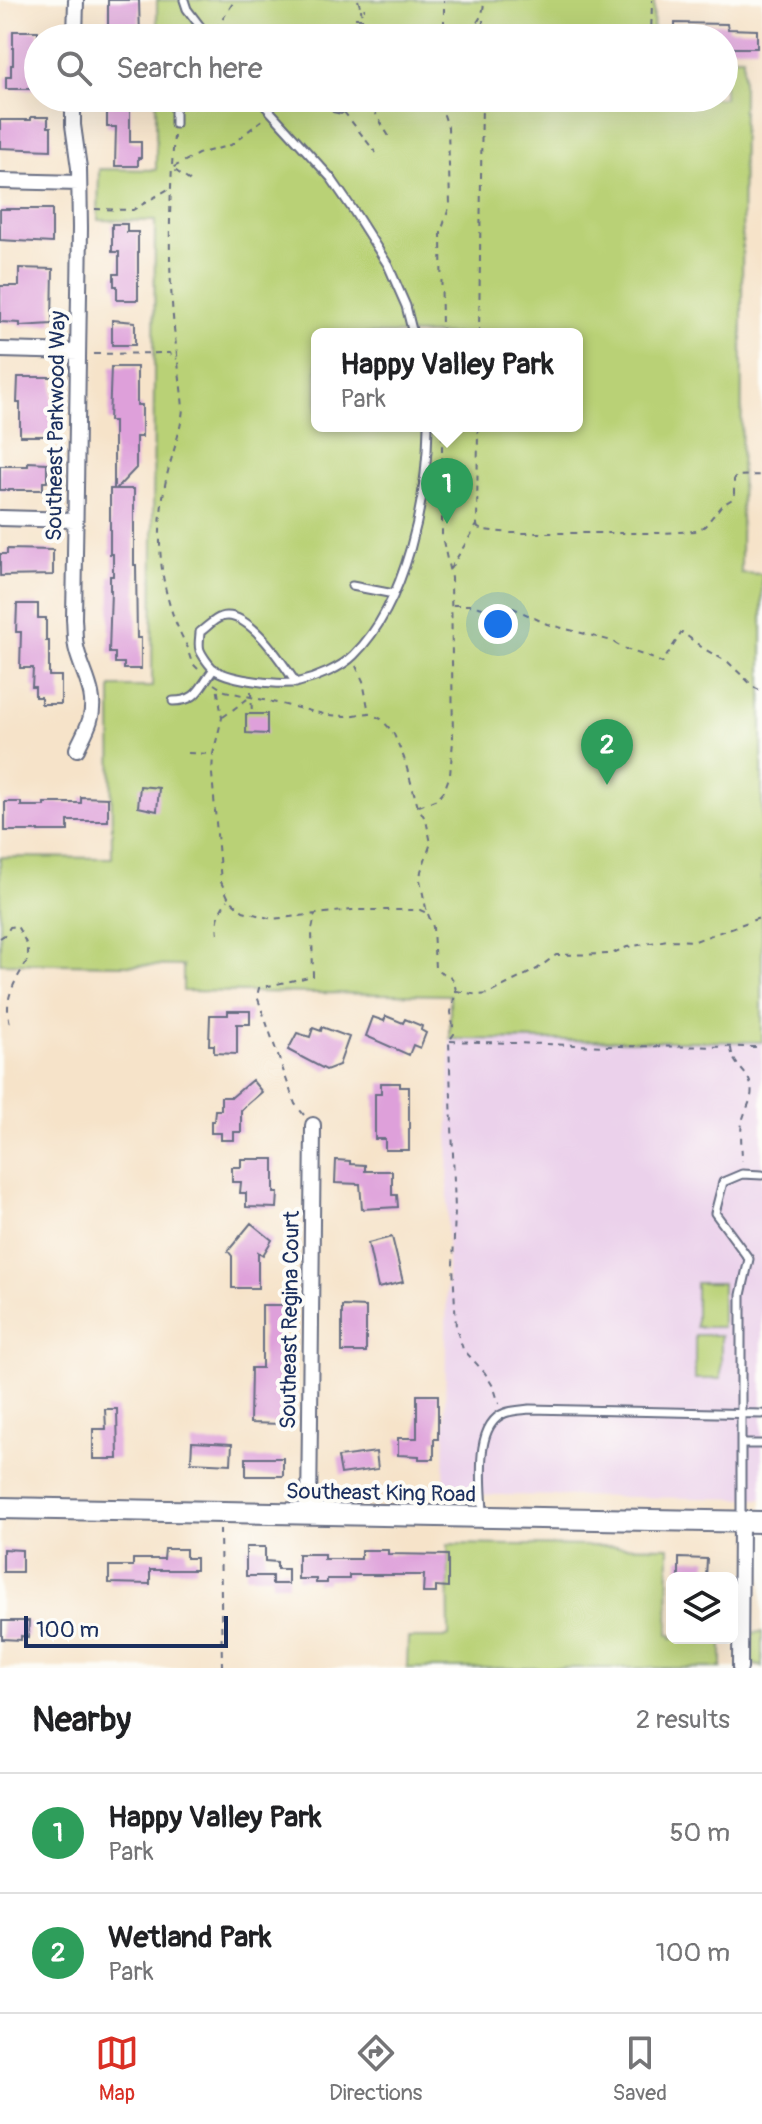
<!DOCTYPE html>
<style>
:root{--surface:#fff;--page:#f2f2f2;--text:#202124;--muted:#757577;--line:#e0e0e0;--accent:#d93025}
body{margin:0;font-family:Pangolin,sans-serif;background:var(--page);color:var(--text)}
.controls{position:absolute;right:24px;bottom:24px;display:grid;overflow:hidden;border-radius:12px;box-shadow:0 8px 32px #0002}
.controls button{width:72px;height:72px;display:grid;place-items:center;padding:0;border:0;border-bottom:2px solid var(--line);background:var(--surface);color:var(--text);font:40px sans-serif}
.scale{position:absolute;left:24px;bottom:20px;width:204px;box-sizing:border-box;padding-left:8px;border:4px solid #1b2f5e;border-top:0;font-size:22px;line-height:28px;white-space:nowrap;color:#1b2f5e;-webkit-text-stroke:6px #fdfcf7;paint-order:stroke}
.you{position:absolute;left:498px;top:624px;width:28px;height:28px;margin:-20px;border:6px solid #fff;border-radius:50%;background:#1a73e8;box-shadow:0 0 0 12px #1a73e833}
.badge{display:grid;place-items:center;width:52px;height:52px;border-radius:50%;background:var(--accent);color:#fff;font-size:26px;font-weight:700}
.pin{position:absolute;translate:-50% -66px;filter:drop-shadow(0 2px 4px #0008)}
.pin::after{content:'';position:absolute;top:42px;width:28px;height:24px;background:inherit;clip-path:polygon(0 0,100% 0,50% 100%)}
.popup{position:absolute;left:311px;top:328px;width:272px;height:104px;box-sizing:border-box;display:grid;place-content:center;border-radius:12px;background:var(--surface);filter:drop-shadow(0 2px 6px #0005);font-size:26px;white-space:nowrap;color:var(--muted)}
.popup b{font-size:30px;color:var(--text)}
.popup::after{content:'';position:absolute;left:50%;top:100%;margin-left:-16px;border:16px solid transparent;border-top-color:var(--surface)}
.list{margin:0;padding:0;list-style:none}
h2{display:flex;justify-content:space-between;align-items:center;height:104px;margin:0;padding:0 32px;font-size:34px}
h2 small{font-size:26px;font-weight:400;color:var(--muted)}
.list li{display:grid;grid-template-columns:52px 1fr auto;gap:24px;align-items:center;box-sizing:border-box;height:120px;padding:0 32px;border-top:2px solid var(--line)}
.list b{display:block;font-size:30px;white-space:nowrap}
.list p{margin:0;font-size:26px;white-space:nowrap;color:var(--muted)}
.list em{font-size:26px;font-style:normal;color:var(--muted)}
.icon{flex:none;width:44px;height:44px;fill:none;stroke:currentColor;stroke-width:2;stroke-linecap:round;stroke-linejoin:round}
.map{position:relative;flex:none;width:762px;height:1668px;overflow:hidden}
.search{position:absolute;background:var(--surface);box-shadow:0 8px 32px #0002;left:24px;right:24px;top:24px;height:88px;display:flex;align-items:center;gap:20px;box-sizing:border-box;padding:0 28px;border-radius:44px;color:var(--muted);font-size:30px}
.sheet{height:344px;background:var(--surface)}
nav{display:flex;justify-content:space-around;align-items:center;box-sizing:border-box;height:112px;border-top:2px solid var(--line);background:var(--surface);font-size:22px;color:var(--muted)}
nav a{display:grid;justify-items:center;gap:4px}
nav .on{color:var(--accent)}
.map>svg:first-child{display:block}
</style>
<div class="map">
<svg width="762" height="1668" viewBox="0 0 762 1668">
<rect width="100%" height="100%" fill="#fdfcf7"/>
<filter id="ink" filterUnits="userSpaceOnUse"><feTurbulence type="fractalNoise" baseFrequency=".0125" numOctaves="2"/><feDisplacementMap in="SourceGraphic" scale="16" xChannelSelector="R" yChannelSelector="G"/><feConvolveMatrix kernelMatrix="1 2 1 2 8 2 1 2 1" color-interpolation-filters="sRGB"/></filter>
<filter id="wash" filterUnits="userSpaceOnUse"><feTurbulence type="fractalNoise" baseFrequency=".006" numOctaves="4" result="noise"/><feDisplacementMap in="SourceGraphic" scale="32" xChannelSelector="R" yChannelSelector="G"/><feGaussianBlur stdDeviation="1.8" result="paint"/><feColorMatrix in="noise" values="0 0 0 0 0 0 0 0 0 0 0 0 0 0 0 0 0 1.4 0 .05"/><feComposite in="paint" operator="in"/></filter>
<g filter="url(#wash)">
<rect width="100%" height="100%" fill="#f6e3c9"/>
<path fill="#ebd1eb" d="M450 1039 762 1042V1499L444 1494Z"/>
<path fill="#b9d176" stroke="#6a806a" stroke-width="2" fill-rule="evenodd" d="M157 0H654L653 38H157Z
M724 57H743L741 573 762 574V1042L450 1039V995L183 991V966L0 963V857L112 858 111 687H152L155 221 98 220 99 169 156 170V98H724ZM317 334H577V426H317Z
M696 1283H722V1327H696Z
M695 1335H721V1379H695Z
M448 1544 669 1547 668 1635 672 1634V1638H722V1668H407L408 1638H444L449 1636Z
M762 1632V1667L749 1663 750 1633Z"/>
<g id="blocks">
<path fill="#dea0da" d="M108 0H139L140 38H108Z
M675 23 727 24 728 29 757 30V48H724V38H675Z
M13 31H38V89H6V77H11V65H13Z
M329 98H350L348 109 341 114 333 112 328 105Z
M107 102H130V142H141V158H138V166H115L116 127H107Z
M31 117H48V127H51V150L0 148V120H31Z
M0 209H52V243L0 240Z
M112 224H127V232H138V300H117V286H114V274H119V252H112Z
M19 268 53 269 52 324 20 326V323L0 322V286H19Z
M112 320 135 322V345H112Z
M111 367H137V405H142V437H136V468L116 489H134V565H136L137 638H141V669H124V663H115V653H109L111 590H110V576H113V554H110V489H114V421H109Z
M18 377H53L52 436H20V403H17Z
M28 462 47 463V482H43V490H0V466H28Z
M7 549 53 550V575L0 576V554H7Z
M17 604H38V618H46V641H49V676H61V704H41V697H35V687H32L33 668H20L21 632H16Z
M246 714H267V734L246 733Z
M140 786 159 788 157 811 138 807Z
M81 797 108 798V821H68V831H5V802H21V806H44V803H81Z
M228 1011H250V1024H237V1054L214 1053V1045H209L210 1015H228Z
M386 1016 403 1023 405 1019 422 1026 421 1030 426 1033 420 1048 413 1045 409 1055 366 1036 373 1017 384 1021Z
M322 1027 349 1037 339 1065 326 1070 288 1050 297 1033 310 1037 313 1028 321 1031Z
M252 1080 262 1092 241 1110V1132H234V1140H221V1133H211V1121H214L215 1110H221V1097H232Z
M381 1083H400V1087H409V1150H385V1139H375V1094H381Z
M241 1159H274V1193H278L277 1208 246 1207V1193H240L241 1182H232V1167H241Z
M336 1160 350 1161V1164L365 1165V1171H392V1195H397L398 1207 362 1209 360 1184 335 1183Z
M251 1223 272 1240 263 1255 258 1252V1288H232V1256L228 1251Z
M392 1237 403 1282 378 1288 368 1243Z
M262 1305H284L282 1424 250 1423 251 1368H262Z
M342 1306 366 1307V1352H342Z
M417 1395H438V1439H434V1459H419V1456L398 1455V1438H417Z
M105 1409H117L118 1459H93V1429H106Z
M192 1442 232 1444 231 1464 191 1462Z
M376 1452 378 1469 341 1474 338 1457Z
M246 1458H283V1476H246Z
M246 1547H265V1561L277 1562V1569H288V1584H272V1576H246Z
M3 1549 22 1550V1572H3Z
M165 1549H186V1558H196V1570H150V1584L109 1583V1566H133V1559H164Z
M361 1550H388V1554L448 1555V1587L436 1586V1593H423L424 1575H349V1579H327V1583H316V1579H298V1554H324V1559H361Z
M679 1558 707 1559 706 1578H679Z
M2 1621H29L28 1637 21 1636V1640L2 1639Z"/>
</g>
</g>
<g filter="url(#ink)">
<use href="#blocks" fill-opacity="0" stroke="#686e83" stroke-width="2"/>
<g fill="none" stroke-linecap="round" stroke-linejoin="round">
<g stroke="#686e83" stroke-width="11">
<path id="lane" d="M184 0 187 9 209 38
M258 98 331 178 355 213 388 265 406 306 413 334
M175 124V98
M352 586 394 594
M296 683C283 664 248 608 221 617 214 619 206 628 200 632 200 637 198 645 200 650 202 655 210 667 215 670 232 680 280 686 299 682 316 678 341 668 354 655 407 602 427 499 428 426
M173 701C199 701 199 687 214 669
M742 1444H762
M483 1516C483 1489 472 1425 505 1413 513 1410 523 1410 530 1409L762 1414
M741 1518V1295L749 1259 715 1213 723 1182 742 1174 762 1175"/>
</g>
<g stroke="#686e83" stroke-width="18">
<path id="street" d="M75 38 76 0
M73 98V125L79 168 80 228 74 619C75 629 74 641 77 651 83 674 98 695 90 720 87 730 81 740 77 749
M0 181 79 183
M0 350 78 352
M0 518 75 520
M309 1515 313 1125
M740 1668 741 1522"/>
</g>
<g stroke="#686e83" stroke-width="24">
<path id="secondary" d="M0 1508 762 1522"/>
</g>
<path stroke="#686e83" stroke-width="2" stroke-dasharray="6 6" stroke-linecap="butt" d="M358 0 361 9H365
M355 18H362L361 9
M362 18 364 38
M216 29 235 0
M444 38V0
M459 38C474 28 484 19 484 0
M483 38V15
M651 38 652 0
M371 98 376 114 391 140
M278 105 286 98
M347 110H362L367 98
M363 110 375 111
M344 112 376 153
M174 135C170 191 168 247 172 303 174 338 180 373 183 408 181 433 171 456 166 480 154 538 159 596 188 648
M190 181 172 168 198 154 231 145 262 120
M95 209 133 210 170 188
M442 334 441 232 450 205 448 127 444 115V98
M479 334 482 98
M94 354 169 353 177 359
M477 525 478 528 483 530 511 533H663L695 531 705 526 721 506 734 498V480L736 476 762 475
M450 569 477 525 478 426
M453 605H470L491 610 513 608 547 624 612 641C626 652 646 654 662 663L682 632 704 649 728 662 755 688 762 691
M189 654 192 663 198 669
M356 666 363 681 369 713
M214 684 225 691 328 715 347 716 369 713 381 719 393 732 404 758 418 807 426 820 431 843 421 871 420 880 427 913 420 910H352L272 919 243 911 229 899 221 882 212 774 213 754 222 718 217 686
M251 691 252 714
M223 717 250 697
M188 753 212 754
M419 806 437 799 444 791 450 775 453 741 451 578 442 536V426
M428 914 433 927 435 969 451 977 454 981 456 991 451 1012 454 1034 449 1041 455 1210 453 1265 456 1328 463 1349 485 1373 494 1388 499 1404
M218 934C216 921 219 910 228 900
M0 938 6 934 10 927 17 926C22 935 29 945 28 956 28 962 23 968 20 973 8 994 5 1005 11 1028
M457 991 478 995 488 994 537 969 556 955 611 954 627 947 668 940 695 941 762 917
M450 1041 607 1046 762 1047
M731 1048C733 1068 748 1070 751 1086 754 1100 744 1110 742 1123 740 1135 742 1149 742 1161
M304 1115 295 1104 257 996 259 988 313 976 312 930 315 915
M220 1529 222 1668"/>
<use href="#lane" stroke="#fff" stroke-width="7"/>
<use href="#street" stroke="#fff" stroke-width="14"/>
<use href="#secondary" stroke="#fff" stroke-width="20"/>
</g>
</g>
<g text-anchor="middle" stroke-width="8" stroke-linejoin="round" paint-order="stroke">
<g font-size="22" fill="#1b2f5e" stroke="#fdfcf7">
<text transform="translate(55 426) rotate(-89)" y="8">Southeast Parkwood Way</text>
<text transform="translate(289 1320) rotate(-89)" y="8">Southeast Regina Court</text>
<text transform="translate(381 1492) rotate(1)" y="8">Southeast King Road</text>
</g>
</g>
</svg>
<div class="controls">
<button><svg class="icon" aria-label="layers" viewBox="0 0 24 24"><path d="M12 4l9 5-9 5-9-5zM3 14l9 5 9-5"/></svg></button>
</div>
<div class="scale">100 m</div>
<div class="you"></div>
<div class="pin badge" style="left:447px;top:524px;background:#2e9e5b">1</div>
<div class="popup"><b>Happy Valley Park</b>Park</div>
<div class="pin badge" style="left:607px;top:785px;background:#2e9e5b">2</div>
<div class="search"><svg class="icon" aria-label="search" viewBox="0 0 24 24"><circle cx="10" cy="10" r="6"/><path d="M15 15l6 6"/></svg>Search here</div>
</div>
<section class="sheet">
<h2>Nearby<small>2 results</small></h2>
<ul class="list">
<li><span class="badge" style="background:#2e9e5b">1</span><div><b>Happy Valley Park</b><p>Park</p></div><em>50 m</em></li>
<li><span class="badge" style="background:#2e9e5b">2</span><div><b>Wetland Park</b><p>Park</p></div><em>100 m</em></li>
</ul>
</section>
<nav>
<a class="on"><svg class="icon" aria-label="map" viewBox="0 0 24 24"><path d="M3 6l6-2 6 2 6-2v14l-6 2-6-2-6 2zM9 4v14M15 6v14"/></svg>Map</a>
<a><svg class="icon" aria-label="directions" viewBox="0 0 24 24"><path d="M12 3l9 9-9 9-9-9zM9 14v-3h6M13 9l2 2-2 2"/></svg>Directions</a>
<a><svg class="icon" aria-label="saved" viewBox="0 0 24 24"><path d="M7 4h10v16l-5-4-5 4z"/></svg>Saved</a>
</nav>
